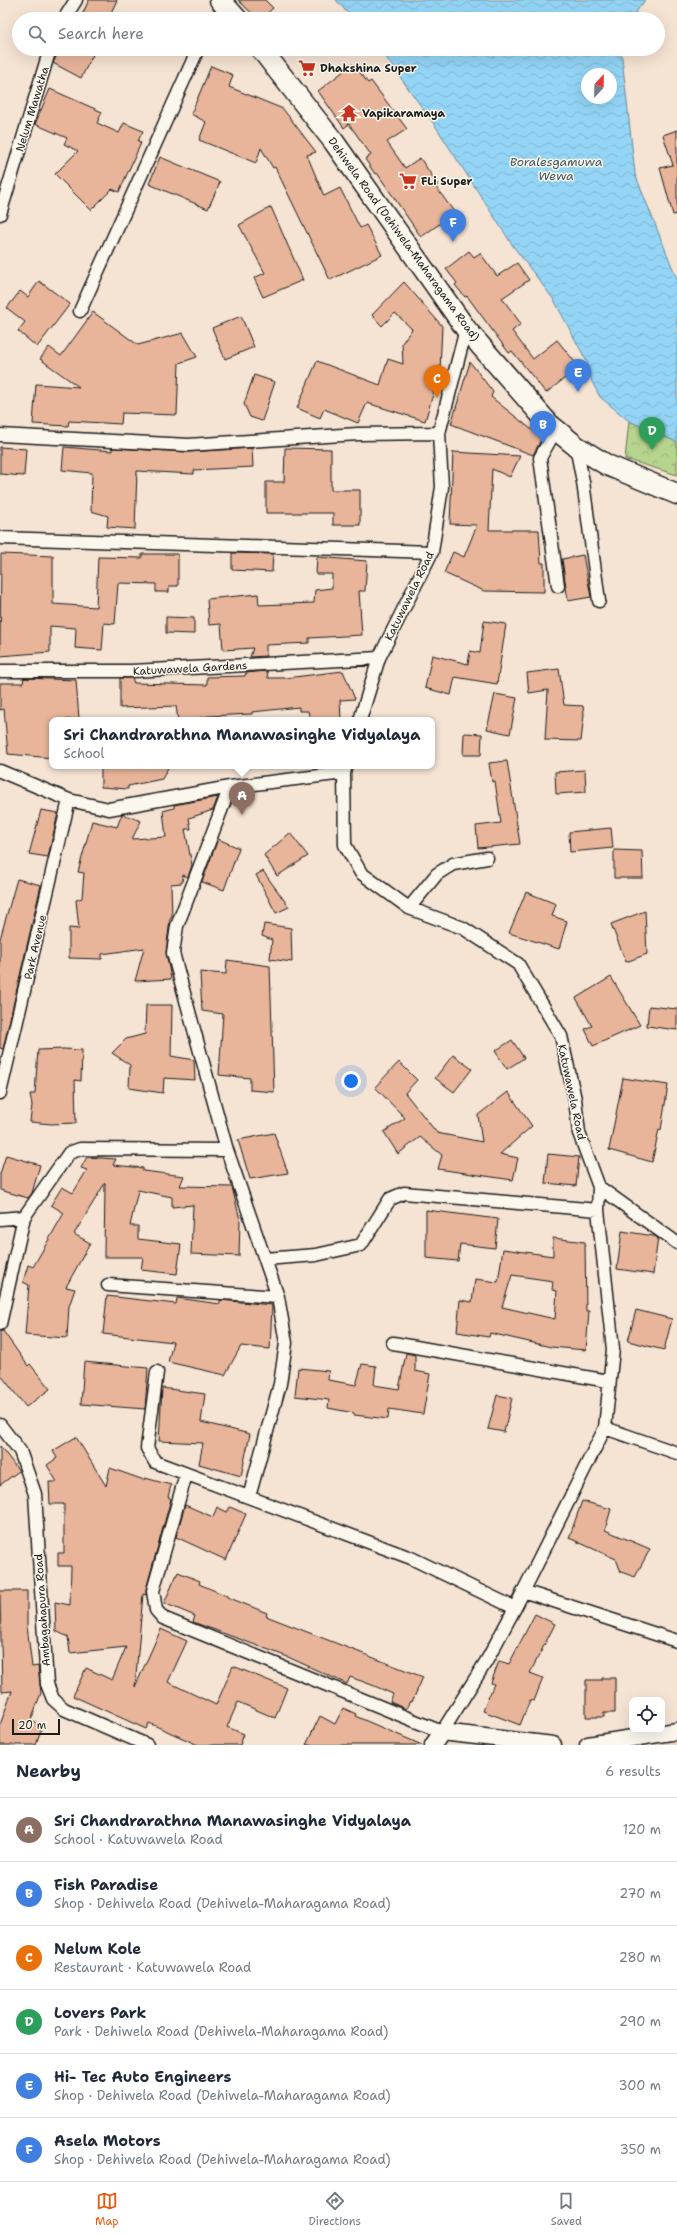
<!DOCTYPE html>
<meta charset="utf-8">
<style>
:root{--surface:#fff;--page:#f2f2f3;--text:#1f2937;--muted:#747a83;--line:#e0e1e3;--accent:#ea580c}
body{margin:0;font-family:"Shantell Sans",sans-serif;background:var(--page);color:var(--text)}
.controls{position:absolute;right:12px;bottom:12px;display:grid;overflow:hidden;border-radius:8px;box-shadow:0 4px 16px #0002}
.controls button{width:36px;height:36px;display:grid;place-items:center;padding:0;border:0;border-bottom:1px solid var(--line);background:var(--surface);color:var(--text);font:20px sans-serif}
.compass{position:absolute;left:581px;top:68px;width:36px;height:36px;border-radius:50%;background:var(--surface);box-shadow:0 4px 16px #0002;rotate:22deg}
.scale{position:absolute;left:12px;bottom:10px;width:48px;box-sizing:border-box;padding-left:4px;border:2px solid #1c1c1c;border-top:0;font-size:11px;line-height:14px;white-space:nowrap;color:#1c1c1c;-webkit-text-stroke:3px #fbf7ec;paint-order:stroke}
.you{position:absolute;left:351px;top:1081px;width:14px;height:14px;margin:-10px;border:3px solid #fff;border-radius:50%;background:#1a73e8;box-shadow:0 0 0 6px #1a73e833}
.badge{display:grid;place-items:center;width:26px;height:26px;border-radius:50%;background:var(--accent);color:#fff;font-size:13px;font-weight:700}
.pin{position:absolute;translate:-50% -33px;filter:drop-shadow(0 1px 2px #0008)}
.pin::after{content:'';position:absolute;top:21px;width:14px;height:12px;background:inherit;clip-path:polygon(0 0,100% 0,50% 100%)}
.popup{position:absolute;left:49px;top:717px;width:386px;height:52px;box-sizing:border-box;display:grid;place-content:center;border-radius:8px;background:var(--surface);filter:drop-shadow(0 1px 3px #0005);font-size:13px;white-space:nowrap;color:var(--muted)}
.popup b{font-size:15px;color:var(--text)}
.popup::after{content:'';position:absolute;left:50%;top:100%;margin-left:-8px;border:8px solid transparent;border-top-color:var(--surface)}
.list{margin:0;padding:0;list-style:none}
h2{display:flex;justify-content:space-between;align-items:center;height:52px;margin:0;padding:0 16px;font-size:17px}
h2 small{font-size:13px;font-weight:400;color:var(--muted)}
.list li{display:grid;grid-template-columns:26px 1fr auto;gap:12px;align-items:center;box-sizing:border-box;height:64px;padding:0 16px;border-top:1px solid var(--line)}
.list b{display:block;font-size:15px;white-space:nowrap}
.list p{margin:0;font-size:13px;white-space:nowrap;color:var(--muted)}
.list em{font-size:13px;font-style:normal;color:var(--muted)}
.icon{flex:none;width:22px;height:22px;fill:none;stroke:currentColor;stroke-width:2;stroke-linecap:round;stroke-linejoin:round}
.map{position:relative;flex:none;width:677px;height:1745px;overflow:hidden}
.search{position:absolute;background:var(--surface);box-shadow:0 4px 16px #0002;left:12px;right:12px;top:12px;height:44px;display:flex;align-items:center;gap:10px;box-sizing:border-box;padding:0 14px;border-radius:22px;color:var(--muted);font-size:15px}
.sheet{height:436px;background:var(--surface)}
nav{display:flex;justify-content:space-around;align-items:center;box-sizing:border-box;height:56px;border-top:1px solid var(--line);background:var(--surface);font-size:11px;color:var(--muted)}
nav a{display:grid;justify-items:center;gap:2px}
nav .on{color:var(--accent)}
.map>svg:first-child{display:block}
</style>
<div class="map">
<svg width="677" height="1745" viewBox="0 0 677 1745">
<defs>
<pattern id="forest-crowns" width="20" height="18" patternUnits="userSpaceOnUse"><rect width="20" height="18" fill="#b6d48d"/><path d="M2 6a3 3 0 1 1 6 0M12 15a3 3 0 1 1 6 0" fill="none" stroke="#9cb579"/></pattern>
<pattern id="water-waves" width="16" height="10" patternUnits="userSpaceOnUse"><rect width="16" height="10" fill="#94d5f6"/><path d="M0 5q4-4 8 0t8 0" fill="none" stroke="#7fb6d2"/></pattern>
</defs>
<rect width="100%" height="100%" fill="#f5e3d3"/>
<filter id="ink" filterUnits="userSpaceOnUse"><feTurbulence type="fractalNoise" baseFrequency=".025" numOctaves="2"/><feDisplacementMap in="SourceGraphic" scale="8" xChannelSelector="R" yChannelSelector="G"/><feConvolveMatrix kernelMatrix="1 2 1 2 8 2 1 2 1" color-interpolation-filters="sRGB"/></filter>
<g filter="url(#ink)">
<path fill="#f1d5c2" d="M445 1738 502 1745H440Z
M677 1740V1745H642Z"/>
<path fill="url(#forest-crowns)" stroke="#697854" d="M629 421 677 442V475L625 459Z"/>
<path fill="url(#water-waves)" stroke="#648b9f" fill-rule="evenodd" d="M336 0H645L631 19H353Z
M380 49H621L635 174 677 279V442L629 421 600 397 592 382 587 362 554 300 513 246 436 127ZM587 74H611V98H587Z"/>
<path fill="#e8b59a" stroke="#1c1c1c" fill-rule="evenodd" d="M89 0H117L108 19H80Z
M238 0H265L273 8 261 19H258Z
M60 49H96L81 78 53 63Z
M353 64 368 83 371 81 407 129 387 142 405 168 420 158 438 185 435 186 455 213 421 237 377 173 375 174 365 159 371 155 349 124 344 128 318 91Z
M211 66 233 75 229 87 283 109 316 152 307 155 324 196 340 188 360 228 366 225 382 255 330 280 275 167 273 168 261 148 256 163 199 140 206 122 191 114Z
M50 89 102 112 97 123 119 133 124 123 143 131 138 141 141 143 119 192 112 189 91 210 55 174 78 151 64 144 67 138 35 124Z
M677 130V214L673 215 660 168 673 165 663 135Z
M160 157 220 182 208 209 149 184Z
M271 207 303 280 263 297 254 278 265 273 239 225Z
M469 251 474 257 480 253 497 276 517 263 529 280 502 298 521 324 512 331 533 359 557 340 579 367 546 393 512 351 509 353 467 296 465 297 455 285 457 283 446 269Z
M39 281 70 304 37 347 18 331 25 322 7 308 20 291 28 297Z
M404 282 442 326 440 371 425 421 367 403 358 423 324 409 320 418 297 408 317 361 380 385 388 359 403 364 402 343 412 329 395 313 382 326 372 315Z
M93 312 138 345 183 333 197 357 179 363 177 415 122 413 121 424 69 421 68 426 33 424 36 384 79 387 40 359 49 347 61 356Z
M241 316 254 347 225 359 212 328Z
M470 362 493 392 491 397 542 438 533 455 451 424Z
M254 375 275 382 262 421 250 417 244 404Z
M0 447 26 449 24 476 0 474Z
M64 447 112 451V448L188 452 252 448 253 467 194 470V474L137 471 135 529 107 527 108 516 91 511 92 473 62 470Z
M285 448 331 449V490H360V525H333V513H266V482H284Z
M453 452 520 456 510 477 492 469 489 530H539L541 563H544V592L484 591 444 573 453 552 464 557 477 525 450 524Z
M232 553 273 554 272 572 232 570Z
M1 554 53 556V604L96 607 98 557 142 558V554H178V586H169V592H156V584L118 583 115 624 104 623 102 650 75 648 76 628 50 626V652L0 656Z
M583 555 591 597 568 601 562 559Z
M317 557 367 561 365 591H359L362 635 309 638V643L266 645V656L250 657 253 648 223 650 221 624 209 625 207 599 258 594 259 605 314 603 315 590 332 588V574H316Z
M166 617 194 618V634L166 633Z
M484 621 506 624 497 684 455 677 451 695 425 688 432 655 468 664 470 651 480 653Z
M559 669 564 705 583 706 584 714 581 741 545 740 548 690 529 693 527 673Z
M267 671 268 678H286L343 671 355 699 340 700 341 720H310L308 711H299V707L252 712V714L208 716 192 720H178L176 706 120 708V678H132L134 683 207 685V677L245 676 246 673Z
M24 678 76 680 79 719 52 720V758L8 754 4 709 0 710V683H23Z
M495 694 517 698 510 734 487 729Z
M464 733 482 734 481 755H463Z
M507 761 520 844 478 848 476 826 501 823 495 781 492 782 489 763Z
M101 766H169L162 779 128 786V789L101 787Z
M585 770 586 792 556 794 555 772Z
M218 797 213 810 189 818 191 829H185L192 865 188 877 183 875 182 883 171 884 172 917 170 919 166 952 171 979 135 981 144 948 102 954V959L69 958V928L79 929 76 900 82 898 84 873 78 872 92 821 117 827 122 814 141 821 132 839 166 837 163 811 174 808V805Z
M41 810 58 813 48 857 29 854Z
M611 828 613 848 570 852 569 832Z
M290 833 308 856 277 876 264 855Z
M218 839 239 848 224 890 202 882Z
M614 850 642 851 643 878H614Z
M263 871 289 907 276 913 256 875Z
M17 879 41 885 3 1049 0 1048V939Z
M526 892 556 904 552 916 567 921 559 949 509 933Z
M645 911 647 954 626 962 611 924Z
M264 924 291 928 292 962 270 959 272 940 262 936Z
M227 960 270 966 274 1092 250 1090V1078L219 1075 223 1014 202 1011 200 972 226 974Z
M611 977 640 1025 593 1046 585 1029 592 1026 576 998Z
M146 1005H172L171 1056 194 1060 195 1080 164 1078 163 1093 129 1088 130 1065 112 1053 126 1039 145 1034Z
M649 1006 677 1009V1030L647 1026Z
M512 1040 524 1058 507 1069 495 1051Z
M63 1049 82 1050 81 1081 75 1080 76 1123 51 1124 30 1122 32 1105 30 1094H35L38 1050Z
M453 1055 472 1069 454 1092 435 1078Z
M399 1062 417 1080 405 1093 437 1133 482 1142 478 1115 508 1092 532 1126 500 1154 518 1158 513 1180 438 1169 442 1155 420 1137 398 1154 384 1132 405 1118 375 1087Z
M623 1078 668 1085 661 1130 659 1129 652 1162 609 1150Z
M274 1133 288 1173 250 1179 238 1140Z
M548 1154 579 1157 576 1186 545 1183Z
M6 1155 40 1165 32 1193 28 1198 0 1190V1174Z
M87 1157 116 1159 113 1165 143 1168V1171L184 1176 180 1186 232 1187 240 1220 239 1256 191 1254 193 1205 172 1207V1197L138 1190 130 1226H138V1239L181 1244 177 1274 141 1270 143 1257H104L105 1183 74 1234 90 1243 66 1287 75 1289 69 1306 67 1338 25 1335 29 1285 23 1282 28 1265 33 1267 64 1213 51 1205 62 1187 73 1193 87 1170 81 1168Z
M426 1210 498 1219 495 1248 460 1244 458 1261 426 1258Z
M622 1231 654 1236 658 1238 653 1274 617 1269Z
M553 1238 585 1242 586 1311H589L586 1350 551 1347 490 1333 489 1337 457 1332 460 1300 472 1302 475 1279 498 1282 503 1249 553 1256ZM512 1275 553 1281 552 1290 557 1291 555 1319 502 1307Z
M107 1296 176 1304 177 1298 220 1304V1300L272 1305 270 1349 241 1346 225 1375 168 1362 173 1342 103 1334Z
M636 1310 672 1319 664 1350 628 1341Z
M0 1331H3L28 1366 30 1364 50 1389 26 1407 0 1374Z
M406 1353 415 1355V1371L430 1374 423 1414 389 1409 388 1419 354 1415V1413L328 1408 329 1400 295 1396 298 1368 329 1371 328 1380 356 1385 362 1364 376 1366 374 1385 399 1389Z
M84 1362 148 1368 145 1409 81 1404Z
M162 1388 205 1394 201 1422 250 1434 241 1476 199 1464 203 1443 159 1441Z
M497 1395 512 1398 504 1432 488 1429Z
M76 1437 106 1486 110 1468 144 1480 145 1478 171 1485 168 1497 171 1499 146 1589V1595L143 1594 135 1687 161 1629 187 1641 168 1682 216 1705 233 1666 287 1688 275 1718 238 1702 227 1727 244 1734 240 1745H198L149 1723 146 1729 73 1696 86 1668 112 1680 126 1647 70 1653 68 1637 56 1631 55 1602 70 1605 71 1566H58V1553H64V1504H50L49 1482H57L47 1465 57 1458 53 1451Z
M0 1446 19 1471 0 1485Z
M582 1501 611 1509 605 1530 650 1549 635 1577 621 1572 616 1559 569 1538Z
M185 1505 213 1517 217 1507 227 1512 230 1507 246 1514 226 1560 176 1537Z
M178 1572 200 1581 199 1584 227 1596V1597L267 1613 266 1616 423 1677 412 1702 410 1701 406 1709 390 1702 393 1694 372 1685 350 1677 347 1684 288 1657 193 1622 195 1616 164 1603Z
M0 1591H27V1626L32 1667 38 1666 41 1693 31 1720 43 1725 36 1745H0V1725L12 1691 2 1692Z
M535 1614 555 1624 530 1673 543 1678 534 1701 530 1700 520 1725 483 1711 494 1684 491 1683 499 1661 509 1664Z
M602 1678H615V1713H604V1717H586V1680H602Z
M343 1708 356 1714 355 1716 422 1745H306L320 1716 335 1724Z"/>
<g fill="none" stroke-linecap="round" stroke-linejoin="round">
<g stroke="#1c1c1c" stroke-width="15">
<path id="minor" d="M64 19 76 0
M217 19 226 7
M0 214 50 49
M80 311 198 49
M556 429 540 458 558 586
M0 435 188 445 358 434 439 433
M576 446 583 482 599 601
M0 538 432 552
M0 671H132L379 658
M360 720 379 658 432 552 442 487 439 433 466 329
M346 766 344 773 345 845 361 873 409 908 463 928 518 964 561 1036 575 1099 579 1133 599 1187 677 1243
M0 771 69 800 109 809 230 787 344 773
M230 787 177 926 173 953 227 1150 278 1297 286 1343 280 1384 249 1497
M409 908 437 874 453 864 487 858
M0 1093 69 800
M0 1219 24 1217 69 1153 80 1149 227 1150
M265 1259 316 1255 361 1245 390 1199 404 1193 598 1210
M108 1285 278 1297
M0 1324 24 1217
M393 1343 608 1381
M157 1372 147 1448 155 1462 411 1558 515 1608
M0 1425 20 1451 35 1494 47 1684 53 1699 64 1709 147 1745
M605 1428 677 1453
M186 1474 153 1591 156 1610 163 1618 442 1732 487 1660 515 1608 605 1428 613 1349 598 1210 599 1187
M523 1591 677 1641"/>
</g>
<g stroke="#1c1c1c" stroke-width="19">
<path id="tertiary" d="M433 1745 442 1732 553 1745
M588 1745 677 1731"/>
</g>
<g stroke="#1c1c1c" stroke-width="23">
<path id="primary" d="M220 0 237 19
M261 49 334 142 466 329 549 424 576 446 607 465 677 494"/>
</g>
<use href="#minor" stroke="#fbf7ec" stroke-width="12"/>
<use href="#tertiary" stroke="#fbf7ec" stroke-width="16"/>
<use href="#primary" stroke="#fbf7ec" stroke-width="20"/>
</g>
</g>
<defs>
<g id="supermarket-bare" transform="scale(1.38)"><path d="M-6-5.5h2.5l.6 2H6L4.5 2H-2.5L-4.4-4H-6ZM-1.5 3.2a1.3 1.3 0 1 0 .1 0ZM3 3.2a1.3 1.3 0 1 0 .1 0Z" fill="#c8321e" stroke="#fbf7ec" stroke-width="2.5" paint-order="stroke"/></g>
<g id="temple-bare" transform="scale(1.38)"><path d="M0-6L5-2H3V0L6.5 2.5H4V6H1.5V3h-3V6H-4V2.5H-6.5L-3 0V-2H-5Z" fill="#c8321e" stroke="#fbf7ec" stroke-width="2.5" paint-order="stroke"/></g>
</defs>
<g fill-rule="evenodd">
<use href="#supermarket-bare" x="307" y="68"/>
<use href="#temple-bare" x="349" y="113"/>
<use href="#supermarket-bare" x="408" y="181"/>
</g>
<g text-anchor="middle" stroke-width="3" stroke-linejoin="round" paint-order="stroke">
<g font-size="11" font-weight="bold" fill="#1c1c1c" stroke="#fbf7ec" text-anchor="start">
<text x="320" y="72">Dhakshina Super</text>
<text x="362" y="117">Vapikaramaya</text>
<text x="421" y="185">FLi Super</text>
</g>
<g font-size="11" fill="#1c1c1c" stroke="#fbf7ec">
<text transform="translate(32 109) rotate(-73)" y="4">Nelum Mawatha</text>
<text transform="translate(404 239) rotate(54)" y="4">Dehiwela Road (Dehiwela-Maharagama Road)</text>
<text transform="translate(409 596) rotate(-64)" y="4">Katuwawela Road</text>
<text transform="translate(190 668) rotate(-3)" y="4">Katuwawela Gardens</text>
<text transform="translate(35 947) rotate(-77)" y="4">Park Avenue</text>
<text transform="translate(572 1092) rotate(78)" y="4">Katuwawela Road</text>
<text transform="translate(42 1610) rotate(-94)" y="4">Ambagahapura Road</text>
</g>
<g font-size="12" font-style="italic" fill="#40545d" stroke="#fbf7ec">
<text x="556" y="166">Boralesgamuwa<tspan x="556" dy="14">Wewa</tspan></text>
</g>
</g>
</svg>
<div class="controls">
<button><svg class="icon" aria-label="locate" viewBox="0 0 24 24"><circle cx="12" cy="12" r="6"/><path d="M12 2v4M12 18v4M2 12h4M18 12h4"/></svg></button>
</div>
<svg class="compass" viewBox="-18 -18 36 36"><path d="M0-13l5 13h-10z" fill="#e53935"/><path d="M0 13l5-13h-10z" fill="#747a83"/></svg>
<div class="scale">20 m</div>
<div class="you"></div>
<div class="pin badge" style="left:242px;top:815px;background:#8d6e63">A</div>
<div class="popup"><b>Sri Chandrarathna Manawasinghe Vidyalaya</b>School</div>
<div class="pin badge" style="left:543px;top:444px;background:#3f7fe0">B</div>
<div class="pin badge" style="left:437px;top:398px;background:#e8710a">C</div>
<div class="pin badge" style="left:652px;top:450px;background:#2e9e5b">D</div>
<div class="pin badge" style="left:578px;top:392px;background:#3f7fe0">E</div>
<div class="pin badge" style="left:453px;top:242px;background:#3f7fe0">F</div>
<div class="search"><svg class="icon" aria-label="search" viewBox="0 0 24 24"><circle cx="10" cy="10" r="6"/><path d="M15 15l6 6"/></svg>Search here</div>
</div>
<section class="sheet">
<h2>Nearby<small>6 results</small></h2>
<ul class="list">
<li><span class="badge" style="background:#8d6e63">A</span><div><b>Sri Chandrarathna Manawasinghe Vidyalaya</b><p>School · Katuwawela Road</p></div><em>120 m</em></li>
<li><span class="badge" style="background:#3f7fe0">B</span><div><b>Fish Paradise</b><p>Shop · Dehiwela Road (Dehiwela-Maharagama Road)</p></div><em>270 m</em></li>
<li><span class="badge" style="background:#e8710a">C</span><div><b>Nelum Kole</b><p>Restaurant · Katuwawela Road</p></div><em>280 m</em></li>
<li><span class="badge" style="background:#2e9e5b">D</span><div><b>Lovers Park</b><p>Park · Dehiwela Road (Dehiwela-Maharagama Road)</p></div><em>290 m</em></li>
<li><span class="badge" style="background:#3f7fe0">E</span><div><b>Hi- Tec Auto Engineers</b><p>Shop · Dehiwela Road (Dehiwela-Maharagama Road)</p></div><em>300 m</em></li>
<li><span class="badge" style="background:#3f7fe0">F</span><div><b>Asela Motors</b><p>Shop · Dehiwela Road (Dehiwela-Maharagama Road)</p></div><em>350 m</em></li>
</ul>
</section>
<nav>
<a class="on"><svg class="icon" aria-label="map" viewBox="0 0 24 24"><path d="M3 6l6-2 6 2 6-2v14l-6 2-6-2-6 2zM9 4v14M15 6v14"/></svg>Map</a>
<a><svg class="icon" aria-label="directions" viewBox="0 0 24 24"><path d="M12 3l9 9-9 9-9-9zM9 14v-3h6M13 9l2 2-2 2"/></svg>Directions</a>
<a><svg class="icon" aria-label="saved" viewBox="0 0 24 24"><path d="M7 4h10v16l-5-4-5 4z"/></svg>Saved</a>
</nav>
